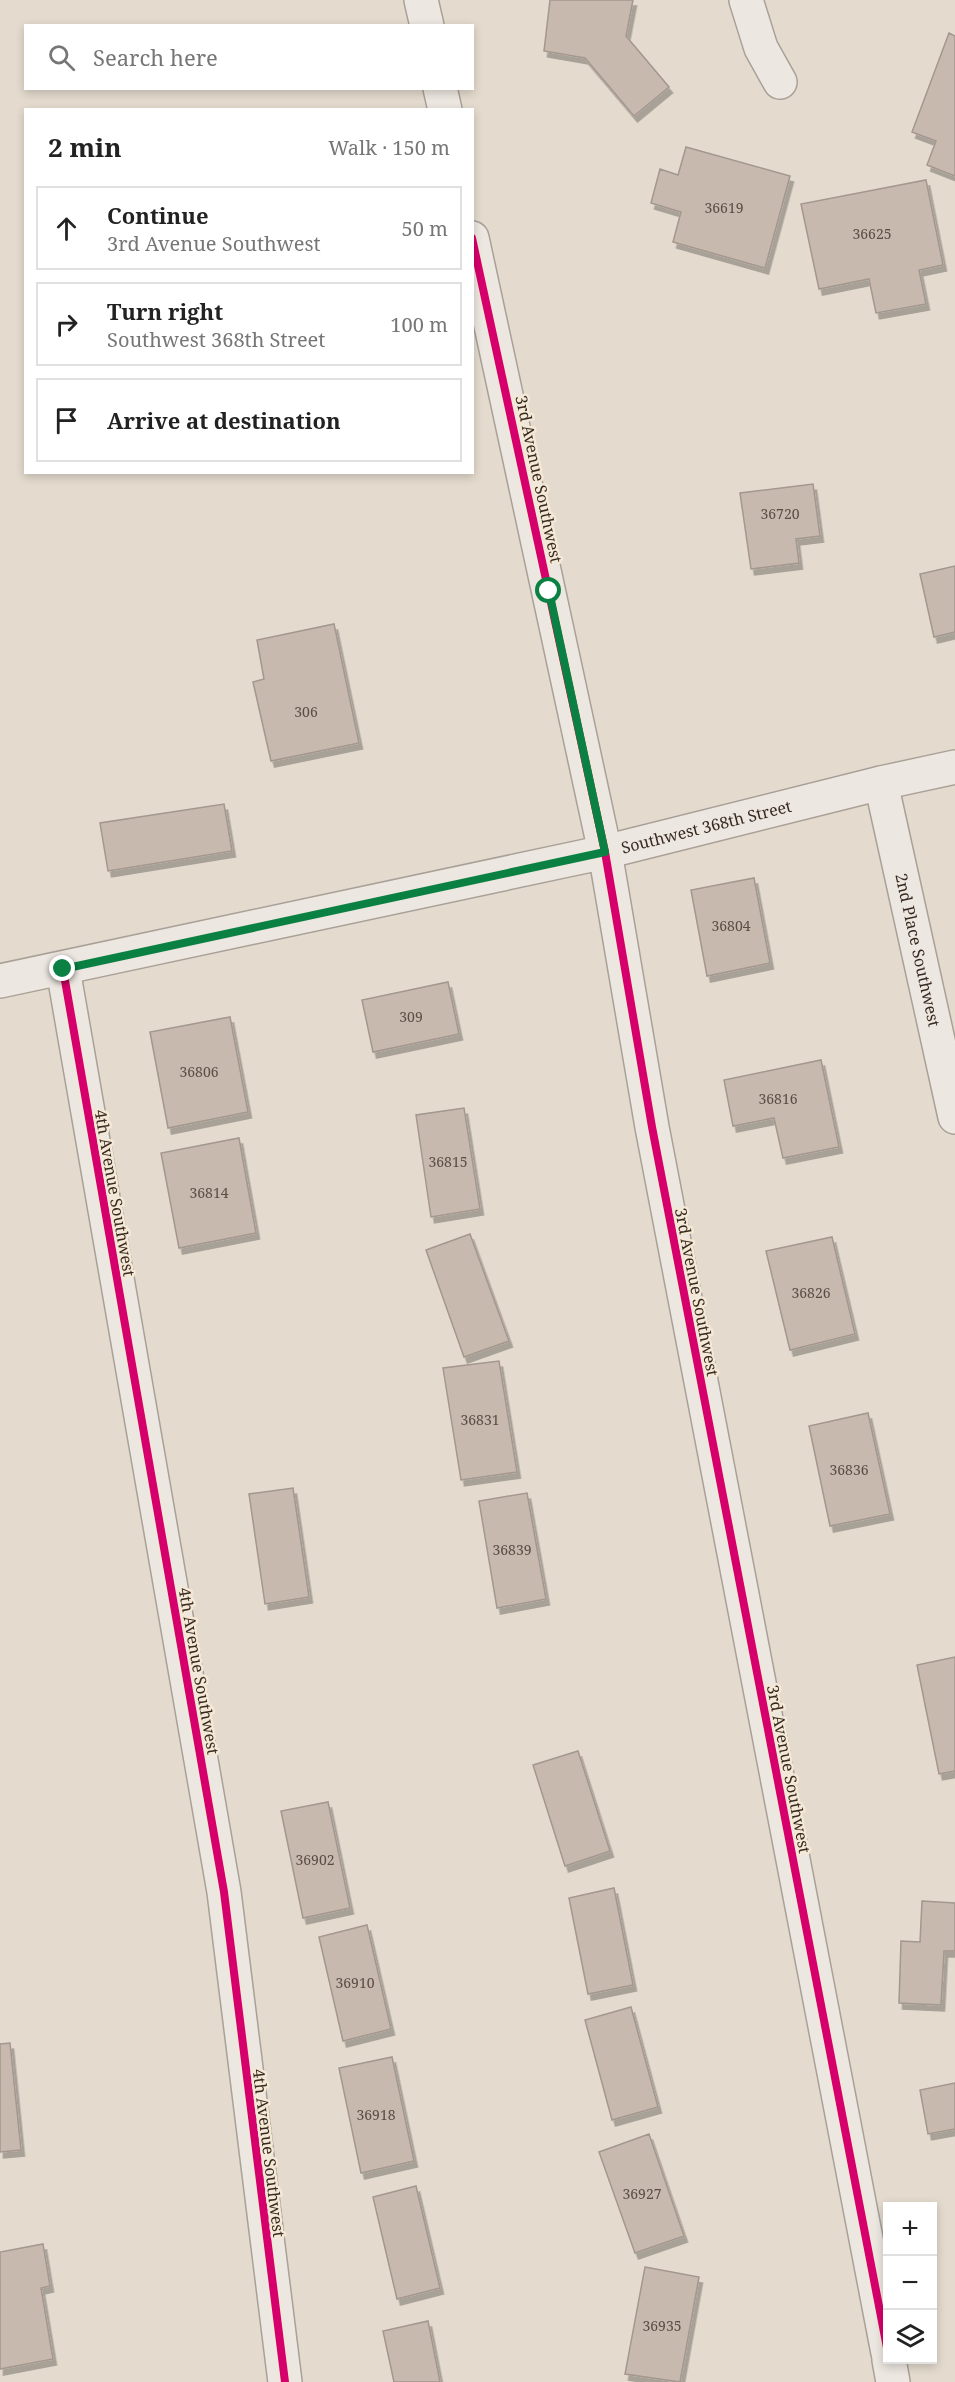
<!DOCTYPE html>
<meta charset="utf-8">
<style>
:root{--surface:#fff;--page:#f6f6f6;--text:#222;--muted:#767676;--line:#e0e0e0}
body{margin:0;font-family:"Noto Serif",serif;background:var(--page);color:var(--text)}
.controls{position:absolute;right:18px;bottom:18px;display:grid;overflow:hidden;border-radius:0px;box-shadow:0 3px 9px #0003}
.controls button{width:54px;height:54px;display:grid;place-items:center;padding:0;border:0;border-bottom:2px solid var(--line);background:var(--surface);color:var(--text);font:30px sans-serif}
.stop{position:absolute;width:18px;height:18px;margin:-14px;border:4px solid #0b8043;border-radius:50%;background:#fff}
.stop.end{background:#0b8043;border-color:#fff;box-shadow:0 2px 6px #0008}
.list{margin:0;padding:0;list-style:none}
h2{display:flex;justify-content:space-between;align-items:center;height:78px;margin:0;padding:0 24px;font-size:26px}
h2 small{font-size:20px;font-weight:400;color:var(--muted)}
.list li{display:grid;grid-template-columns:39px 1fr auto;gap:18px;align-items:center;box-sizing:border-box;height:84px;margin:0 12px 12px;padding:0 12px;border:2px solid var(--line);border-radius:0px}
.list b{display:block;font-size:22px;white-space:nowrap}
.list p{margin:0;font-size:20px;white-space:nowrap;color:var(--muted)}
.list em{font-size:20px;font-style:normal;color:var(--muted)}
.icon{flex:none;width:33px;height:33px;fill:none;stroke:currentColor;stroke-width:2;stroke-linecap:round;stroke-linejoin:round}
.map{position:relative;flex:none;width:955px;height:2382px;overflow:hidden}
.search{position:absolute;background:var(--surface);box-shadow:0 3px 9px #0003;left:24px;top:24px;width:450px;height:66px;display:flex;align-items:center;gap:15px;box-sizing:border-box;padding:0 21px;border-radius:0px;color:var(--muted);font-size:22px}
.panel{position:absolute;background:var(--surface);box-shadow:0 3px 9px #0003;left:24px;top:108px;width:450px;height:366px;border-radius:0px}
.map>svg:first-child{display:block}
</style>
<div class="map">
<svg width="955" height="2382" viewBox="0 0 955 2382">
<defs>
<filter id="shadow"><feDropShadow dx="3.5" dy="6" stdDeviation="0" flood-color="#0004"/></filter>
</defs>
<rect width="100%" height="100%" fill="#e4dbce"/>
<path fill="#c8b9af" stroke="#a4978e" stroke-width="1.5" filter="url(#shadow)" d="M550 0H633L626 36 669 87 634 116 585 58 544 51Z
M949 33 955 36V176L927 165 936 141 912 132Z
M686 147 790 176 765 268 673 242 681 212 651 203 660 169 678 175Z
M926 180 943 265 919 270 926 304 876 313 869 279 819 289 801 204Z
M813 484 820 536 796 539 799 563 751 569 740 493Z
M955 566V632L934 637 920 574Z
M334 624 359 743 271 761 253 682 264 679 257 640Z
M224 804 232 851 108 871 100 823Z
M754 878 770 963 707 976 691 890Z
M448 982 459 1034 373 1052 362 1000Z
M230 1017 248 1112 168 1128 150 1032Z
M821 1060 839 1147 783 1158 774 1118 733 1126 724 1080Z
M464 1108 480 1209 431 1217 416 1115Z
M239 1138 256 1233 179 1248 161 1153Z
M470 1234 509 1341 464 1357 426 1250Z
M832 1237 855 1334 790 1350 766 1251Z
M499 1361 517 1472 461 1480 443 1368Z
M868 1413 890 1514 830 1526 809 1426Z
M293 1488 309 1597 265 1604 249 1494Z
M527 1493 546 1599 497 1608 479 1501Z
M955 1657V1771L939 1774 917 1665Z
M578 1751 610 1851 565 1866 533 1765Z
M328 1802 350 1908 303 1918 281 1811Z
M614 1888 633 1985 588 1994 569 1898Z
M922 1901 955 1903V1951H944L941 2005 899 2003 901 1941 920 1942Z
M367 1925 391 2029 343 2041 319 1937Z
M631 2007 658 2107 612 2120 585 2020Z
M10 2043 21 2150 0 2152V2044Z
M392 2057 414 2161 361 2173 339 2068Z
M955 2083V2129L928 2134 920 2090Z
M649 2134 684 2236 635 2253 599 2152Z
M416 2186 440 2288 397 2299 373 2197Z
M43 2244 50 2286 41 2288 53 2359 0 2369V2252Z
M645 2267 699 2277 680 2382 625 2374Z
M428 2321 440 2382H394L383 2331Z"/>
<g fill="none" stroke-linecap="round" stroke-linejoin="round">
<g stroke="#a9a198" stroke-width="36">
<g id="street">
<path d="M421 0 427 26"/>
<path d="M746 0 761 48 780 82"/>
<path d="M440 88 445 110"/>
<path d="M472 238 605 852 652 1127 888 2353"/>
<path id="s1" d="M881 783 955 1117"/>
<path d="M63 969 224 1892 285 2382"/>
<path id="s2" d="M0 981 605 852 881 783 955 767"/>
<path d="M889 2360 893 2382"/>
</g>
</g>
<use href="#street" stroke="#ece7e0" stroke-width="33"/>
<g stroke="#f4e8d6" stroke-width="11">
<path id="cycleway" d="M472 238 605 852 652 1127 888 2353
M63 969 224 1892 285 2382"/>
</g>
<use href="#cycleway" stroke="#d6006c" stroke-width="8"/>
</g>
<g fill="none" stroke-linecap="round" stroke-linejoin="round">
<path stroke="#0b8043" stroke-width="8" d="M63 969 605 852 549 591"/>
</g>
<g text-anchor="middle" stroke-width="5" stroke-linejoin="round" paint-order="stroke">
<g font-size="14" fill="#5c4d44">
<text x="724" y="213">36619</text>
<text x="872" y="239">36625</text>
<text x="780" y="519">36720</text>
<text x="306" y="717">306</text>
<text x="731" y="931">36804</text>
<text x="411" y="1022">309</text>
<text x="199" y="1077">36806</text>
<text x="778" y="1104">36816</text>
<text x="448" y="1167">36815</text>
<text x="209" y="1198">36814</text>
<text x="811" y="1298">36826</text>
<text x="480" y="1425">36831</text>
<text x="849" y="1475">36836</text>
<text x="512" y="1555">36839</text>
<text x="315" y="1865">36902</text>
<text x="355" y="1988">36910</text>
<text x="376" y="2120">36918</text>
<text x="642" y="2199">36927</text>
<text x="662" y="2331">36935</text>
</g>
<g font-size="16" fill="#382920" stroke="#f4e8d6">
<text transform="translate(539 479) rotate(78)" y="6">3rd Avenue Southwest</text>
<text dy="6" stroke="none"><textPath href="#s2" startOffset="723">Southwest 368th Street</textPath></text>
<text dy="6" stroke="none"><textPath href="#s1" startOffset="171">2nd Place Southwest</textPath></text>
<text transform="translate(115 1193) rotate(80)" y="6">4th Avenue Southwest</text>
<text transform="translate(697 1292) rotate(79)" y="6">3rd Avenue Southwest</text>
<text transform="translate(199 1671) rotate(80)" y="6">4th Avenue Southwest</text>
<text transform="translate(789 1769) rotate(79)" y="6">3rd Avenue Southwest</text>
<text transform="translate(269 2153) rotate(83)" y="6">4th Avenue Southwest</text>
</g>
</g>
</svg>
<div class="controls">
<button>+</button>
<button>−</button>
<button><svg class="icon" aria-label="layers" viewBox="0 0 24 24"><path d="M12 4l9 5-9 5-9-5zM3 14l9 5 9-5"/></svg></button>
</div>
<div class="stop" style="left:549px;top:591px"></div>
<div class="stop end" style="left:63px;top:969px"></div>
<div class="search"><svg class="icon" aria-label="search" viewBox="0 0 24 24"><circle cx="10" cy="10" r="6"/><path d="M15 15l6 6"/></svg>Search here</div>
<section class="panel">
<h2>2 min<small>Walk · 150 m</small></h2>
<ul class="list">
<li><svg class="icon" aria-label="ahead" viewBox="0 0 24 24"><path d="M12 20V5M6 11l6-6 6 6"/></svg><div><b>Continue</b><p>3rd Avenue Southwest</p></div><em>50 m</em></li>
<li><svg class="icon" aria-label="right" viewBox="0 0 24 24"><path d="M7 20v-9h11M14 6l5 5-5 5"/></svg><div><b>Turn right</b><p>Southwest 368th Street</p></div><em>100 m</em></li>
<li><svg class="icon" aria-label="arrive" viewBox="0 0 24 24"><path d="M6 21V4h12l-3 4 3 4H6"/></svg><div><b>Arrive at destination</b></div></li>
</ul>
</section>
</div>
